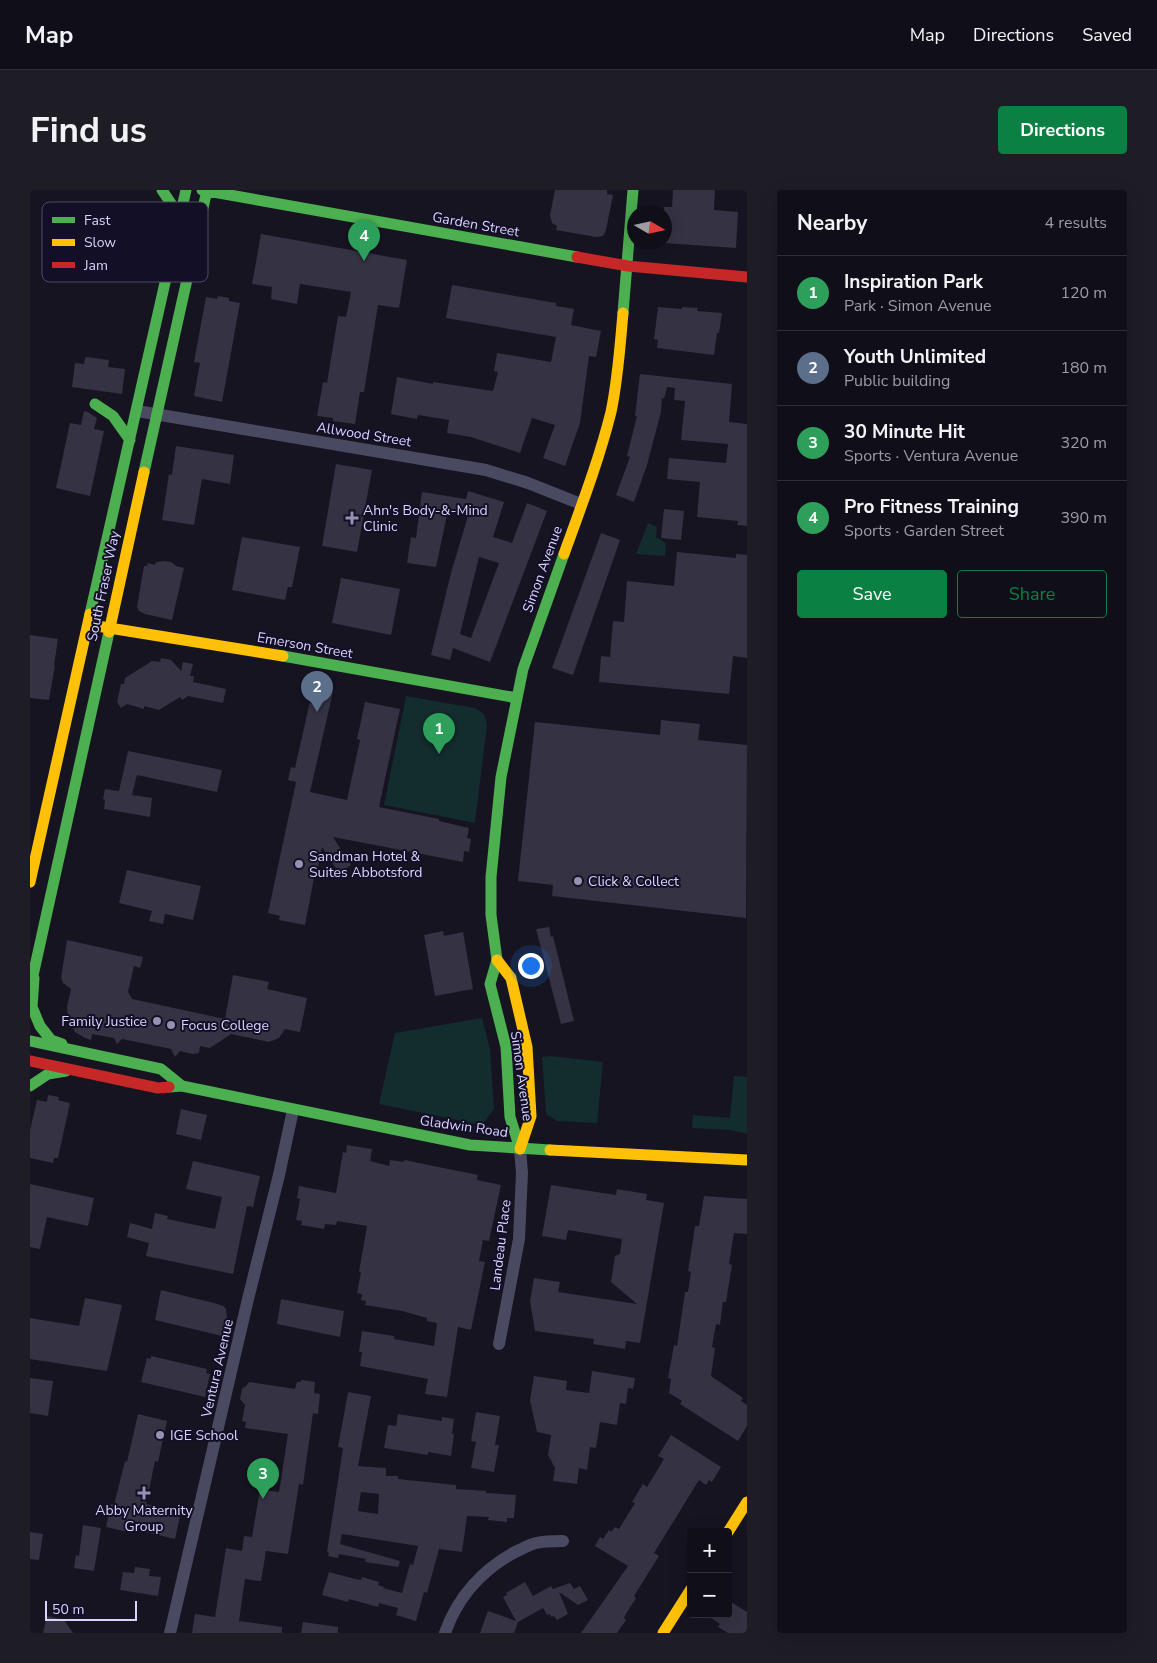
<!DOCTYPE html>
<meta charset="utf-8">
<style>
:root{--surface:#100f19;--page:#1e1d26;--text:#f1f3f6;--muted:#9c9ca2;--line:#302f38;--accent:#0b8043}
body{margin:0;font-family:"Nunito Sans",sans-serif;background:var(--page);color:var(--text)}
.controls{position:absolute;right:15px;bottom:15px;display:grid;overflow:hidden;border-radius:5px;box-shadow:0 5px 20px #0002}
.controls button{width:45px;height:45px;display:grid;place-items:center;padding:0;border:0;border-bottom:1px solid var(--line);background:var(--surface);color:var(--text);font:25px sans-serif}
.compass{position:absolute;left:597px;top:15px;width:45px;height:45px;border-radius:50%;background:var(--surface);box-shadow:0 5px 20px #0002;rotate:99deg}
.scale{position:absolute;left:15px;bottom:12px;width:92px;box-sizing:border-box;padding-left:5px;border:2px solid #d9d4ff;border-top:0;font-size:14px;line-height:18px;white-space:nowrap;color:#d9d4ff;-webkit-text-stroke:4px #130f26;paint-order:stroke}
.you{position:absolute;left:500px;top:775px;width:18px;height:18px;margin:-12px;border:4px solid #fff;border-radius:50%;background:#1a73e8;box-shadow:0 0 0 8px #1a73e833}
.badge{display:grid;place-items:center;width:32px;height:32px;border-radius:50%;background:var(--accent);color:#fff;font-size:16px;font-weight:700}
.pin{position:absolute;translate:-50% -41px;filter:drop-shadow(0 1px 2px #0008)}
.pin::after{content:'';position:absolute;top:26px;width:18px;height:15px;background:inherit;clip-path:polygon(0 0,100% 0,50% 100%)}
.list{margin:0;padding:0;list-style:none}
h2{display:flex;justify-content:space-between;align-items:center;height:65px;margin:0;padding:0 20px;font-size:21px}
h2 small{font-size:16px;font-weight:400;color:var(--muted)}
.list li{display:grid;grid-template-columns:32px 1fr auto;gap:15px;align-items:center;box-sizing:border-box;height:75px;padding:0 20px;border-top:1px solid var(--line)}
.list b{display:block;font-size:19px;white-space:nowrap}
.list p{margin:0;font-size:16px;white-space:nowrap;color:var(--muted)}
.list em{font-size:16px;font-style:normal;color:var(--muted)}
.actions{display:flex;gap:10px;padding:15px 20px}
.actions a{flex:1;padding:11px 0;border:1px solid var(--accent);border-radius:5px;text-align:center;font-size:18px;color:var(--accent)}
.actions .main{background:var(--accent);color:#fff}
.map{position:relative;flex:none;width:717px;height:1443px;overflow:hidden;border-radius:5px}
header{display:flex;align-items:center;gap:30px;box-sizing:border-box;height:70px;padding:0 25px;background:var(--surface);border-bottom:1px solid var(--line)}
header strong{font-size:24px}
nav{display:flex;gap:28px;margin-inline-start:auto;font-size:18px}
.intro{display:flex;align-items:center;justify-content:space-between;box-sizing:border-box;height:120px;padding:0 30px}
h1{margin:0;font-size:35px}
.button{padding:12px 22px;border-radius:5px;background:var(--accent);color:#fff;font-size:18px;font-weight:700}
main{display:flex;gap:30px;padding:0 30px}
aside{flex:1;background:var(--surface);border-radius:5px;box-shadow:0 5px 20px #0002}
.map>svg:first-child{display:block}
</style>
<header>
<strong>Map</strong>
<nav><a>Map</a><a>Directions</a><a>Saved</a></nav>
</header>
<div class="intro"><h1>Find us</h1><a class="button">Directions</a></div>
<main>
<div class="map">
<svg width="717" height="1443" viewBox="0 0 717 1443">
<rect width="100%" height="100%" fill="#161421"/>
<path fill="#132c2d" d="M618 333 627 337 626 347 636 353 635 366 606 364Z
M376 506 445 518 454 524 457 535 445 633 354 615Z
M452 828 460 859 464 919 452 935 349 914 365 843Z
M521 866 573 872 567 933 527 931 516 924 512 867Z
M704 886 717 887V944L700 940 662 938 663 925 700 928Z"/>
<path fill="#343243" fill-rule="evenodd" d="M525 0H577V4L583 5 576 40 573 46 566 47 526 40 527 36 522 33 520 25Z
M643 0H685L684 20 708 22 706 58 634 53V17H642Z
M231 44 377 70 369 118 348 115 334 202H330L325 234 303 231V228L287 226 293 192 297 193 308 126 316 127 321 102 270 94 267 114 241 109 242 97 222 94Z
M422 95 526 113V116L544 119 541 135 571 141 566 167 559 166 550 233 535 276 513 268 525 235 502 228 490 263 441 247 417 243 419 230 388 225 387 229 361 224 367 187 403 194V192L463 201 468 182 464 181 467 163 521 172 526 147 416 128Z
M188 106 199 108V111L210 113 192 212 164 206 170 173 164 172 176 107 187 109Z
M628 117 652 119V117L668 118 667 121 692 123 689 143H687L684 165 627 158 628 150 624 149Z
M57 167 79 170 78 177 95 179 92 204 42 197 45 173 54 174 55 168Z
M610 184 702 194 699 232 717 234V336L707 335 708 331 667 327 670 292 637 289 639 268 696 273 698 254 651 250 655 211 644 210 645 198 637 197 634 209 632 208 631 222 617 275 604 312 586 305 600 267 597 266 607 226H605Z
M54 221 58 222 67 228 64 239 74 241 60 306 26 298 40 233 51 235Z
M146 256 204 265 200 294 172 289 164 335 132 330 139 284 142 285Z
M306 274 342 280 327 362 292 356Z
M438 301 474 312 463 347 482 353 497 313 517 321 460 472 423 458 420 470 401 465 421 383 438 326 418 320 406 377 377 373 381 347 386 348 392 302 436 309ZM449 367 469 373 441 448 430 444Z
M634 319 654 321 651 350 631 348Z
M571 343 590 350 543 485 522 478Z
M212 347 270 357 262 397H258L255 410 202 400Z
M647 362 706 368V364L717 365V468L703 466 699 504 569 492 571 466 580 467 583 431 594 432 597 391 644 396Z
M135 371 141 372 146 376 154 378 142 430 115 424 109 421 107 417 114 376H117L118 373 125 375 126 372Z
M311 388 370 399 361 445 302 433Z
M0 445 28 449 24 475H25L19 510 0 508Z
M131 468 141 470 151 481 153 472 163 474 160 486H164L163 492 196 499 193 513 158 506 152 510 150 507 129 520 114 516V519L97 514 91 518 87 512 91 494H94L95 488 122 471 130 472Z
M283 498 303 502 280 602 317 610 330 550 327 549 335 512 370 519 349 617 409 629V631L439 638 437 648 441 649 439 662 434 661 433 672 303 647 321 675 309 683 292 657 287 683H285L275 735 249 730 250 726 238 723 266 592 258 590 261 577 265 578Z
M631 530 670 534 668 550 717 555 716 728 522 706 523 695 488 691 505 532 630 545Z
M98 561 192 580 187 602 107 585 102 605 122 608 120 627 74 619 75 610 73 609 75 599 89 601Z
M97 680 171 696 163 730 135 724 133 734 119 731 122 721 89 713Z
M519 737 521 747 523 746 544 831 531 834 506 739Z
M413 741 414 746 433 742 443 799 405 806 394 745Z
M37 750 113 767 110 778 104 776 98 802 102 809 195 829 203 785 239 792 237 799 277 808 270 842 255 839 249 848 239 852 201 844 180 858 170 856 169 863 163 864 150 861 145 867 141 859 92 849 87 854 84 848 62 844 61 850 55 848 45 842 38 829 37 816 41 799 33 793 31 788Z
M18 905 29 907 28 910 40 913 28 968H24L23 973 0 968V940L7 910 17 912Z
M151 919 177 925 171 950 146 944Z
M317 955 342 959 340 971 359 976 360 970 374 972V970L448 985 447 990 471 995 459 1051 453 1050 449 1071 455 1072 441 1140 428 1137 417 1207 395 1204 398 1189 330 1176 332 1162H329L332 1141 364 1146V1149L404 1156 407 1133 397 1131V1128L372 1121 335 1115 336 1111 331 1110 332 1104 327 1103 331 1082H329L337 1036 307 1031 306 1035 295 1034 294 1039 271 1035 272 1031 266 1030 270 1009 267 1008 269 996 306 1003 313 962 316 963Z
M163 971 230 986 223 1017 217 1016 203 1084 116 1066 119 1053 97 1047 100 1033 122 1039 125 1023 138 1026 137 1029 185 1039 192 1007 156 999Z
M0 994 64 1008 58 1036 17 1027 10 1059 0 1057Z
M521 995 586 1005 587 999 617 1004 616 1010 634 1013 610 1153 596 1151 595 1159 563 1154 564 1149 505 1141 500 1111 504 1088 530 1092 528 1102 607 1114 581 1092 585 1066 590 1064 592 1049 538 1040 536 1050 512 1046Z
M674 1006 717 1009V1044L704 1043 699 1074 702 1075 696 1112H693L690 1135 686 1134 682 1157 685 1158 681 1186 713 1208 711 1211 717 1215V1236L708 1251 650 1214 652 1211 639 1203 641 1189 638 1188 644 1155 647 1156 655 1102H658L661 1082 658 1081 663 1050 665 1036H669Z
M131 1100 184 1113 193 1116 196 1119 197 1128 192 1146 125 1130Z
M55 1108 92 1115 77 1181 0 1169V1128L49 1136Z
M251 1109 314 1121 310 1147 247 1134Z
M121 1166 177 1179 176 1183 180 1184 175 1207 111 1192 117 1168 121 1169Z
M562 1181 605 1188 603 1199 598 1198 596 1214 590 1213 587 1235 570 1232 566 1258 560 1257 557 1280 549 1278 547 1294 523 1291 525 1278 518 1265 521 1245 507 1242 500 1210 504 1186 537 1191 536 1200 559 1203Z
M0 1188 23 1191 18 1226 0 1223Z
M272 1190 285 1192 284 1203 290 1204 288 1224 283 1223 273 1295 269 1294 258 1364 236 1361 231 1391 215 1389 209 1431 252 1437V1443H162L165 1424 185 1427 196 1358 212 1361 214 1346 222 1347 230 1299 249 1302 258 1244 215 1238 216 1232 212 1231 215 1215 210 1209 212 1199 216 1196 219 1192 265 1199 267 1192H270Z
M318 1202 341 1206 328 1276 356 1278V1286H368V1289L426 1295V1299L456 1301V1303L486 1305 484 1328H477V1332L458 1330 459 1327 437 1326 432 1362 409 1359 397 1403 394 1402 386 1431 366 1425 368 1418 349 1413 348 1417 319 1409 318 1412 292 1405 299 1382 325 1389 331 1390 332 1387 349 1392 348 1395 354 1397 353 1398 372 1403 380 1374 383 1375 388 1356 312 1344 310 1354 370 1371 368 1377 335 1372 336 1369 309 1364 308 1368 298 1366 299 1363 297 1362 313 1258 308 1257ZM331 1302 349 1304 348 1324 328 1321Z
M446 1222 470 1226 465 1255H469L464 1282 441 1278 446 1252 441 1251Z
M108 1224 137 1231 128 1272 125 1271 116 1314 151 1322 145 1349 99 1338 98 1342 76 1337 81 1314 84 1315 95 1271 97 1272Z
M368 1224 412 1231V1227L424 1229 422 1244H424L421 1266 398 1262V1265L354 1258 358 1235 366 1236Z
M641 1245 691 1277 682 1292 679 1290 676 1295 669 1290 624 1363 629 1366 604 1406 606 1408 596 1424 594 1428 596 1430 587 1443H551L598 1376 565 1356 570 1347 573 1349 579 1340 581 1342 585 1337 589 1339 605 1313 602 1312 613 1294 617 1297 634 1269 628 1266Z
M53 1335 71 1338 64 1381 44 1378 46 1365 49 1366Z
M0 1342 13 1344 9 1370 0 1369Z
M105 1377 120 1379 119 1386 131 1387 128 1406 90 1400 93 1382 104 1383Z
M495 1392 503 1406 521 1396 523 1399 540 1393 544 1399 550 1396 558 1410 548 1415 529 1402 538 1424 527 1430 524 1426 521 1427 520 1424 517 1425 513 1418 488 1432 484 1443H450L458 1421 486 1431 473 1407 477 1405 476 1403Z
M698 1410 717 1422V1443H698L688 1437 690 1434 675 1424H698Z
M17 1426 34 1430 43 1443H13Z
M273 1432 308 1437V1443H271Z"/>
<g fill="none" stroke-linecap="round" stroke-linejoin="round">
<path stroke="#4a4962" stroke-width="12" d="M107 221 456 280 498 293 551 314
M469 1154 489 1049 492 983 490 959
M140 1443 218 1109 249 985 263 920
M415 1443C427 1408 452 1380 485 1362 492 1359 498 1355 506 1353 515 1351 524 1351 533 1351"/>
<path stroke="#4caf50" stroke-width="11" d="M132 0 142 15 145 33
M172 0 547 67
M593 123 603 0
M65 214 83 226 100 250
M114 282 177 0
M60 424 156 0
M253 466 487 508
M4 788 2 817 10 836 21 850 32 854
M0 799 79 442
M0 851 131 879 152 896
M0 896 18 884 36 881
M139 897 152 896 440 955 520 960
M490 959 480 927 476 857 460 794 467 770 461 725V687L471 587 493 479 534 364"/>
<path stroke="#ffc107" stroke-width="11" d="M534 364C551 317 569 270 581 222 588 189 590 156 593 123
M67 436 253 466
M79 442 114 282
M0 692 60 424
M467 770 481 788 497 857 501 926 490 959
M520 960 717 970
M698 1342 717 1312
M633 1443 661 1399"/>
<path stroke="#c62828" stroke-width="11" d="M547 67 598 76 717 87
M0 871 128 898 139 897"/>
</g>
<g fill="#9591b1" stroke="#130f26" stroke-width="2">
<path d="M319.5 320.5h5v5h5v5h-5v5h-5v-5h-5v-5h5z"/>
<circle cx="269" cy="674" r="5"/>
<circle cx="548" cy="691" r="5"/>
<circle cx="127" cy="831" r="5"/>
<circle cx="141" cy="835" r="5"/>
<circle cx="130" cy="1245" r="5"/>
<path d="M111.5 1295.5h5v5h5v5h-5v5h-5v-5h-5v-5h5z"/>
</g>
<g text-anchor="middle" stroke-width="4" stroke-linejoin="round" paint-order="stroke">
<g font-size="14" fill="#d9d4ff" stroke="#130f26">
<text transform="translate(446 34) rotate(10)" y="5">Garden Street</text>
<text transform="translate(334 244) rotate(9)" y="5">Allwood Street</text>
<text transform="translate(512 379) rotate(-70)" y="5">Simon Avenue</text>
<text transform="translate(73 396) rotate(-78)" y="5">South Fraser Way</text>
<text transform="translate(275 455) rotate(10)" y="5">Emerson Street</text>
<text transform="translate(492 886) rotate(82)" y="5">Simon Avenue</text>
<text transform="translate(434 936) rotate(8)" y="5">Gladwin Road</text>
<text transform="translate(470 1055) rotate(-83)" y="5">Landeau Place</text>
<text transform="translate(187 1178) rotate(-77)" y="5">Ventura Avenue</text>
</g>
<g font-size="14" fill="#d9d4ff" stroke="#130f26" text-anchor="start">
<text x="333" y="325">Ahn's Body-&amp;-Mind<tspan x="333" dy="16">Clinic</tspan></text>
<text x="279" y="671">Sandman Hotel &amp;<tspan x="279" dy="16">Suites Abbotsford</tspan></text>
<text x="558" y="696">Click &amp; Collect</text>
<text x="117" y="836" text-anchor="end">Family Justice</text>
<text x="151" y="840">Focus College</text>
<text x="140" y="1250">IGE School</text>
<text x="114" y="1325" text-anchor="middle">Abby Maternity<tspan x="114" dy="16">Group</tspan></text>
</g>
</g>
<rect x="12" y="12" width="166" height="80" rx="8" fill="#130f26" stroke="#4e4a67" stroke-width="1"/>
<rect x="22" y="27" width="23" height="6" fill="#4caf50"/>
<rect x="22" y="49" width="23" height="7" fill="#ffc107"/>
<rect x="22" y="72" width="23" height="6" fill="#c62828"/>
<g font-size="14" fill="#d9d4ff">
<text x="54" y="35">Fast</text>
<text x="54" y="57">Slow</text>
<text x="54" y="80">Jam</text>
</g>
</svg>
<div class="controls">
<button>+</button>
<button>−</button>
</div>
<svg class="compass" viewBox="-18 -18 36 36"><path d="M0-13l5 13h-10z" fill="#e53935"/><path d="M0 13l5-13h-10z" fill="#9c9ca2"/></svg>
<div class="scale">50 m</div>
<div class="you"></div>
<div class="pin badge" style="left:409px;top:564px;background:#2e9e5b">1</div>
<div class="pin badge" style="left:287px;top:522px;background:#5c6f8a">2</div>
<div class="pin badge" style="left:233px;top:1309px;background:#2e9e5b">3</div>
<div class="pin badge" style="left:334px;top:71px;background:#2e9e5b">4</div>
</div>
<aside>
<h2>Nearby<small>4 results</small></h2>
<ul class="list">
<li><span class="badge" style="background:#2e9e5b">1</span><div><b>Inspiration Park</b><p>Park · Simon Avenue</p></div><em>120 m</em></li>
<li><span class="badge" style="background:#5c6f8a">2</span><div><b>Youth Unlimited</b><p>Public building</p></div><em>180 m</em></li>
<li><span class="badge" style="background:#2e9e5b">3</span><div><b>30 Minute Hit</b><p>Sports · Ventura Avenue</p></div><em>320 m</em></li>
<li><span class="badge" style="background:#2e9e5b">4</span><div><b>Pro Fitness Training</b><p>Sports · Garden Street</p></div><em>390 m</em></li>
</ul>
<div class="actions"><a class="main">Save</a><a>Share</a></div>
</aside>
</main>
